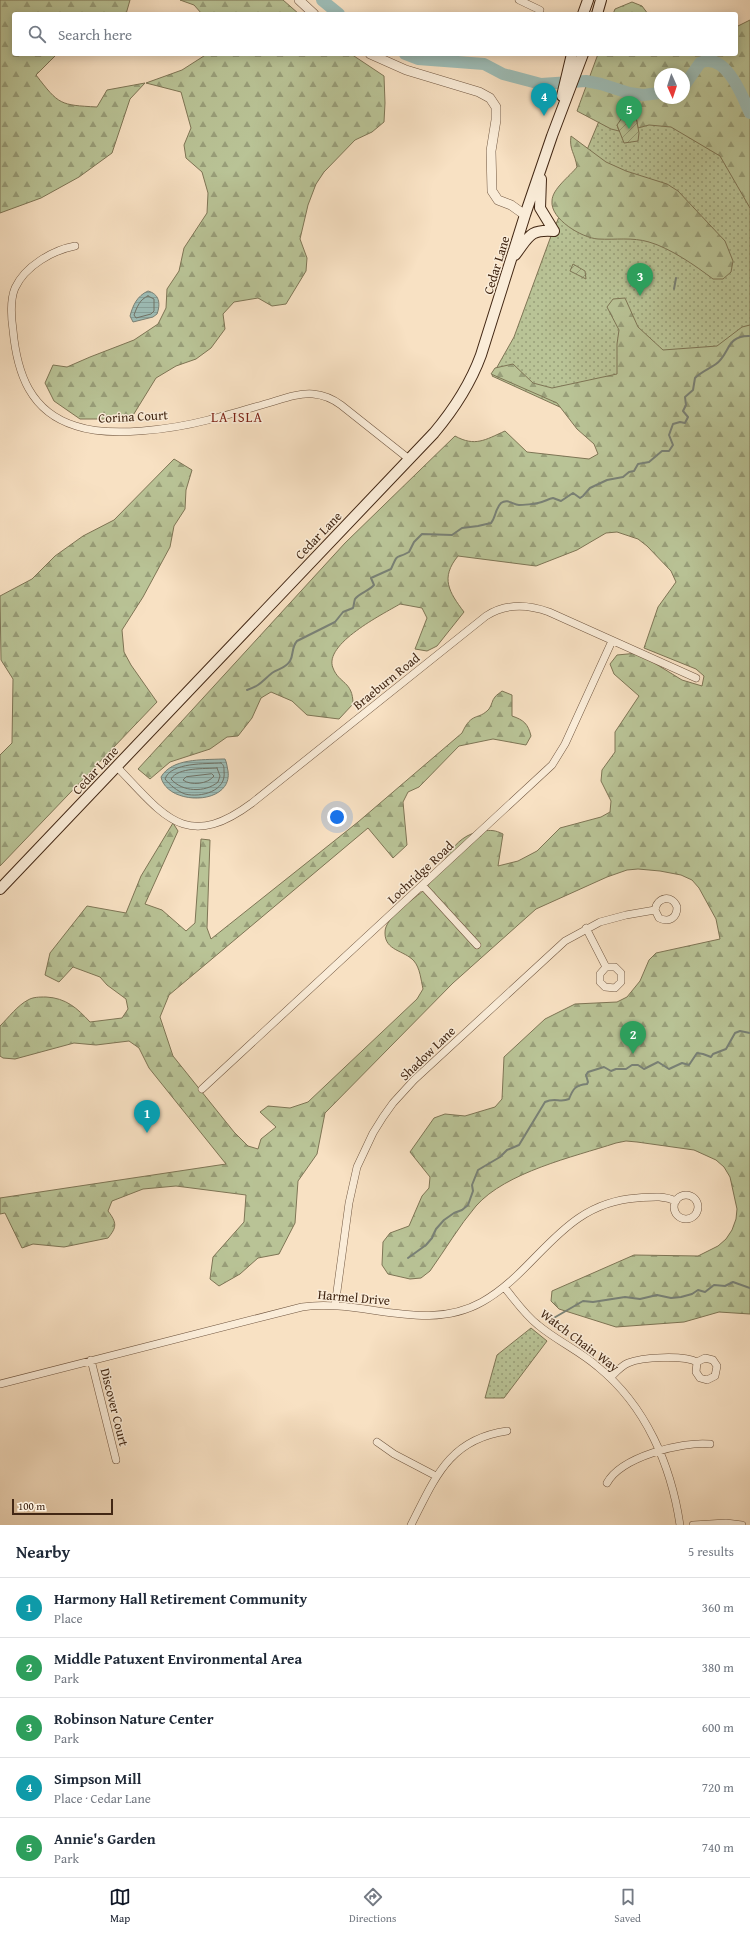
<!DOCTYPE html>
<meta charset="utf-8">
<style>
:root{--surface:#fff;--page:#f2f2f3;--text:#1f2937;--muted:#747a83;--line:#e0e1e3;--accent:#111827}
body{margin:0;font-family:"Gentium Book Plus",serif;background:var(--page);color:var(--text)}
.compass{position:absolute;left:654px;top:68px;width:36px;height:36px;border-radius:50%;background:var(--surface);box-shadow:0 2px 10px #0003;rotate:177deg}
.scale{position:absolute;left:12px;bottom:10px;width:101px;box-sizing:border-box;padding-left:4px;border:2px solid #422714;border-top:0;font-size:11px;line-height:14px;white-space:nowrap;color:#422714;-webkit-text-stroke:3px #faecd8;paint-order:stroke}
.you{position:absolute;left:337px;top:817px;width:14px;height:14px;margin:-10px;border:3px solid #fff;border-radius:50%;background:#1a73e8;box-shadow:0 0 0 6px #1a73e833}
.badge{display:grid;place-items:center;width:26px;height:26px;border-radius:50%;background:var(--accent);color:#fff;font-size:13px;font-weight:700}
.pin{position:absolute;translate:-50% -33px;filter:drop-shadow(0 1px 2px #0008)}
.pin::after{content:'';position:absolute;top:21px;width:14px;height:12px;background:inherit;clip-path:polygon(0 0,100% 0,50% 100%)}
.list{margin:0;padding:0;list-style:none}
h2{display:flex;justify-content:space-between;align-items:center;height:52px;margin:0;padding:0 16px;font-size:17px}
h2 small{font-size:13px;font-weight:400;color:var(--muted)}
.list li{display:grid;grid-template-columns:26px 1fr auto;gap:12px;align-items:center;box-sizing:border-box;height:60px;padding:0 16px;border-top:1px solid var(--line)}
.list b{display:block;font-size:15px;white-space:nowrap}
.list p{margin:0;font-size:13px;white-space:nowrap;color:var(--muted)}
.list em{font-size:13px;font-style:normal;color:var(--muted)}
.icon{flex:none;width:22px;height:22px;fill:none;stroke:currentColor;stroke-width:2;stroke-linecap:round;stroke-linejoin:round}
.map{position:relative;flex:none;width:750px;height:1525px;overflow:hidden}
.search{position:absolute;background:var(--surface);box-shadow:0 2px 10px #0003;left:12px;right:12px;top:12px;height:44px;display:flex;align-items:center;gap:10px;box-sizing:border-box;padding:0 14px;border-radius:4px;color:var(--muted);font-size:15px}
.sheet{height:352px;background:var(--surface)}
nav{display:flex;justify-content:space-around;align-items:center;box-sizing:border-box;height:56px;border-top:1px solid var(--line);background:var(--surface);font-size:11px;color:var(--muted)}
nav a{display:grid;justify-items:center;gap:2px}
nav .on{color:var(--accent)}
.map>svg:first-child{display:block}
</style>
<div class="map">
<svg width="750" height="1525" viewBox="0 0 750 1525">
<defs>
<pattern id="grass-dots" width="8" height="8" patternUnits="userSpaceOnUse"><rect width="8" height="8" fill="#b9c396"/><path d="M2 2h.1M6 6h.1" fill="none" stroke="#989e79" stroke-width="1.8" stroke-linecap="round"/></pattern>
<pattern id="forest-firs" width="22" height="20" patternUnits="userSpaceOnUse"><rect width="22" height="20" fill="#b9c396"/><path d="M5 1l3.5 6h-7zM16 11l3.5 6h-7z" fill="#989e79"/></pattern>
<pattern id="garden-furrows" width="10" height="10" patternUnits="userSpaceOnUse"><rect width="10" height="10" fill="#b9c396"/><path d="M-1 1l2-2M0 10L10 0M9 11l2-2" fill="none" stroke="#989e79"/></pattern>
<pattern id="water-rules" width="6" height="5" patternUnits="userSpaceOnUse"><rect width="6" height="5" fill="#9dbdb7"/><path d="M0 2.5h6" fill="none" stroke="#88a29c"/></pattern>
</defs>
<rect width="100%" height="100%" fill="#f8e1c3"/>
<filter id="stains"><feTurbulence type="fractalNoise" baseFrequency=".005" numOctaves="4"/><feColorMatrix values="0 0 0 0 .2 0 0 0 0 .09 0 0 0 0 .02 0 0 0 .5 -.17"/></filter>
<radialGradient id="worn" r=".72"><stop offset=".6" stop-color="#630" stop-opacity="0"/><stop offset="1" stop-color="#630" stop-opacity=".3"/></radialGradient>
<path fill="url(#grass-dots)" stroke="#7e7555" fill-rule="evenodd" d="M627 54 750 55V494L492 376 514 337 551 236ZM660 74H684V98H660Z
M531 1328 547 1341 504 1398H485L497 1355Z"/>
<path fill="url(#forest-firs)" stroke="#7e7555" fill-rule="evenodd" d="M0 0H130L126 14H14V54H57L36 75C59 105 60 105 97 107L107 90 145 83 130 99 112 153 79 177 41 198 0 213Z
M180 0H283L299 14H202L194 5Z
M632 2 642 6 648 14H613L615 9Z
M750 20V208L720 156 671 127 649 125 638 128 636 117 617 125 619 131 611 129 577 111 598 54H736V27ZM660 74H684V98H660Z
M207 54H351L384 76 385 103 384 122 372 132 355 140 324 172 316 184 308 205 300 239 307 258 306 271 286 304 272 306 258 298 234 302 223 314 225 329 211 348 196 359 176 366 156 378 132 417 107 419H80L54 401 45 383 53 365 67 367 90 357 134 340 158 324 166 308 167 289 179 271 184 248 207 213 208 193 202 172 186 158 184 145 191 128 181 92 146 83 182 70Z
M571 136 606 162 626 171 667 184 678 191 725 241 733 261 731 272 723 279H713C696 266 670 248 649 242 632 237 616 240 598 239 582 238 550 219 552 201 552 189 570 176 577 167 575 153 569 150 571 136Z
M625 298 638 327 663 350 717 346 742 327 750 325V1314L719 1312 684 1322 616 1327 559 1309 551 1301 552 1291 634 1255 698 1256 718 1246 726 1239 732 1230 736 1219 737 1209 730 1177 724 1167 716 1160 694 1150 637 1142 626 1141 616 1143C573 1157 506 1172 476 1206 459 1226 445 1250 430 1271L421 1278 410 1279 388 1274 382 1265 383 1242 390 1233 409 1226 422 1196 429 1188 430 1177 410 1152 434 1118 445 1114 465 1116 495 1107 502 1099 504 1057 545 1019 575 1004 617 1002 627 997 640 981 649 960 656 953 720 939 716 919 699 888 692 880 681 875 660 871 638 869 627 870 607 877 536 909 453 983 325 1113 317 1154 298 1181 295 1223 279 1254 258 1258 240 1274 219 1286 210 1279 213 1257 244 1222 246 1195 176 1186 143 1189 112 1201 108 1211C117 1223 117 1227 108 1238L64 1247 33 1244 22 1248 5 1213 0 1214V1198L226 1164 149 1068 139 1048 129 1041 96 1045 74 1043 15 1059 3 1058 0 1056V1026C8 1018 18 1005 28 1000 33 997 39 997 46 997 66 998 77 1008 90 1022L122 1018 128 1009 126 999 107 985 100 977 73 967 59 982 45 975 50 953 87 906 126 913 141 876 173 823 178 831 145 904 162 910 186 931 195 923 201 839 210 840 207 928 211 939 358 822 462 733C472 711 478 721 489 709 492 705 492 700 495 697 496 695 500 693 502 691L512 695V716C524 720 528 724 531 736L526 745 493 739 459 746 419 787 408 792 403 802 407 845 393 858 368 828 169 995 160 1017 173 1056 234 1132 248 1146 258 1149 261 1139 276 1127 260 1112 268 1106 290 1108 308 1102 417 999 423 989C421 980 420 968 414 961 404 950 385 951 385 933 384 917 415 899 425 889 444 868 450 835 483 831 491 830 495 830 503 834L498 866 518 861 537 851 560 828 601 817 610 812 611 801 601 781 602 770 615 752V732L639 696 614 674 610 664 617 655 638 653 682 680 702 686 704 676 696 669 644 648 658 607 676 582 671 571 647 546 638 539 617 532 606 533 577 550 536 566 458 556C440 578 449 592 464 612L437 646 427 651 415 649 427 618 422 608 400 604C383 614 323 644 333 668 339 684 353 681 353 704L339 719 307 715 292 701 271 692 261 698 252 718 238 736 227 737 210 749 170 762 150 779 138 769 345 543 455 436C475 447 485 440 505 431L527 452 589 459 598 454 594 444 577 429 557 403 491 374 495 368 513 364 533 383 552 388 617 374V344L619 330 607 307 613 299Z
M174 459 192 470 186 490 185 509 174 526 170 547 143 597 122 630 124 652 131 665 157 702 0 866V755L12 743 13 679 1 660 0 596 32 579 55 556 83 536 114 520Z"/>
<path fill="url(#garden-furrows)" stroke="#7e7555" d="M624 115 636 117 639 133 638 141 624 143 617 125Z
M573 264 585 271 586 279 570 271Z"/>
<path fill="url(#water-rules)" stroke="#798176" d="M148 291C159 294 161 303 157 314L153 317 133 322 130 316C133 305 137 296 148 291Z
M222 759H225C227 763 227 767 228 771 233 806 167 806 161 777 172 758 202 760 222 759Z"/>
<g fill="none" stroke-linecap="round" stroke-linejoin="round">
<path stroke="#707266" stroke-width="1" d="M148 296 154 299V311L151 314 136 318 134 315C137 307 140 299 148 296Z
M221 763C224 765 224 767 224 771 227 791 201 798 185 794 177 791 170 785 165 779 171 762 206 764 221 763Z
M217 768 220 776 218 782C205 793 182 792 171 779 178 767 205 769 217 768Z
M212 774 214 776C208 784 191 786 183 780L186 777Z"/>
<path stroke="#798176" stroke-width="2" d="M674 289 676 278
M247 690C261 685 261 682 272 673 278 669 286 668 290 661 294 654 291 648 297 641L335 622 343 612 353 608C354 605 354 602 355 599 359 593 369 591 374 585L371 578 391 569C399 551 395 560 409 552L414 542 422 534 452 535 462 528 478 526 491 523C496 517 495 509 501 503 508 498 513 505 519 505 522 505 536 504 538 503 544 502 548 499 553 498L561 501 573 493 580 498 583 496 590 488 607 480 623 477 629 472 634 471 638 464 649 462 662 451H669L673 445 669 435 673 424 680 422 685 423 688 417 683 411 686 405 685 397 693 390 695 378C702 371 709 369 716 364 730 354 726 335 750 336
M408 1258 426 1245 432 1238 436 1229 444 1220 454 1213 462 1210 468 1205 473 1191 472 1185 478 1170 500 1157 507 1150 519 1145 545 1102C555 1097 560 1103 569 1099 573 1089 575 1085 587 1084L588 1082 586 1075 588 1072 604 1067 611 1071 616 1069H626L632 1065H638L644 1069 658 1062 669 1069 682 1063 689 1065 697 1053 703 1054 711 1057 713 1054 726 1049 735 1033 740 1031 750 1033
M552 1319 583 1301 593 1302 625 1297 640 1299 657 1295 671 1298 681 1297 692 1294 698 1290 705 1292 714 1285 725 1286 733 1282 750 1288"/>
<path stroke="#9dbdb7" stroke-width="12" d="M322 0 339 14
M405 54 418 59 484 64 503 74 541 84 586 81 601 84 629 93 643 95 660 93
M684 86 700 63C725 51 742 95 750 113"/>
<g stroke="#705640" stroke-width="8">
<path id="minor" d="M519 0 540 10
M75 246C53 250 25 266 15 288 10 300 11 316 13 330 17 373 30 412 76 426 111 438 173 429 208 420 229 415 251 408 272 402 285 398 299 393 313 394 324 395 333 399 341 405L409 459
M116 766C163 814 185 853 252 803L486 616C506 603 527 604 549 612L696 678
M423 886 477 945
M586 928 606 967 600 974V982L605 987 615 988 621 982V973L615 967H606
M202 1089 552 765 565 744 612 641
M674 1207a12 12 0 1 1 24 0a12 12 0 1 1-24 0Z
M504 1287C515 1300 525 1315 538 1325 557 1341 580 1351 598 1367 646 1406 671 1465 680 1525
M335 1306 349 1203 357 1167 373 1133 383 1117 393 1103 414 1080 565 941 600 922 626 915 655 910C657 897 672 894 677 907 677 918 669 923 659 918L655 910
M91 1360 116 1460
M611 1377C616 1372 621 1366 628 1363 642 1357 684 1355 697 1362L696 1372 700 1378 707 1380 715 1376 717 1366 713 1360 705 1358 697 1362
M0 1384 302 1307C362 1298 425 1334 482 1302 539 1270 561 1203 637 1198 651 1197 663 1195 676 1201
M377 1442 394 1454 436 1476
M607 1483C621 1457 682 1441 710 1444
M411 1525C435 1478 449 1439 507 1431
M693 1525 726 1523 742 1525"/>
</g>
<g stroke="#705640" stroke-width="10">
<path id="tertiary" d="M299 0 314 14
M370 54 406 70 479 92 490 98 496 107V120L491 151 492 191 498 200 511 205 525 215"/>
</g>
<g stroke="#422714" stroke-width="12">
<path id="secondary" d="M583 14 588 0
M597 14 601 0
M562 96 572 54
M541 179 540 208 554 231
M515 255C529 237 529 229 554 231
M0 889 434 433C455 408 470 385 481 355L525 215 552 136 583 54"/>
</g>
<use href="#minor" stroke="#faecd8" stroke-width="7"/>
<use href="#tertiary" stroke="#faecd8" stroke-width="9"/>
<use href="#secondary" stroke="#faecd8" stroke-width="10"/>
</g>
<g text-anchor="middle" stroke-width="3" stroke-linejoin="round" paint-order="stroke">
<g font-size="13" fill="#422714" stroke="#faecd8">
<text transform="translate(496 265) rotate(-73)" y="5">Cedar Lane</text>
<text transform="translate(133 416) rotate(-3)" y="5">Corina Court</text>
<text transform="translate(318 535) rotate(-46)" y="5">Cedar Lane</text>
<text transform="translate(386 681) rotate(-39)" y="5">Braeburn Road</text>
<text transform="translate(95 770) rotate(-47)" y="5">Cedar Lane</text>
<text transform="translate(420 872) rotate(-43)" y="5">Lochridge Road</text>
<text transform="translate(427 1053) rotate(-44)" y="5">Shadow Lane</text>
<text transform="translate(354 1297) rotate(5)" y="5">Harmel Drive</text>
<text transform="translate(580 1340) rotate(37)" y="5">Watch Chain Way</text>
<text transform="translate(115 1407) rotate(76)" y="5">Discover Court</text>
</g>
<g font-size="14" letter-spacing="1" fill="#7a1f14" stroke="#faecd8">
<text x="237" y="422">LA ISLA</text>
</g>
</g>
<rect width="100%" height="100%" filter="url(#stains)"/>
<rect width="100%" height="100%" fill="url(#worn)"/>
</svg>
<svg class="compass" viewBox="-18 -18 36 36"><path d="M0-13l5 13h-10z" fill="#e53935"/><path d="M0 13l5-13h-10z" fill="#747a83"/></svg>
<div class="scale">100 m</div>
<div class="you"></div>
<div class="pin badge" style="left:147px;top:1133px;background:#0f9aa8">1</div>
<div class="pin badge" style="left:633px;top:1054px;background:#2e9e5b">2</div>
<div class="pin badge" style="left:640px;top:296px;background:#2e9e5b">3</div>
<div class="pin badge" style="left:544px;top:116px;background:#0f9aa8">4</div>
<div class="pin badge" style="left:629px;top:129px;background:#2e9e5b">5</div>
<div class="search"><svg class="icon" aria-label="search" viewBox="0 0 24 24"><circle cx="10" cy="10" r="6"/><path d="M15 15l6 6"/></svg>Search here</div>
</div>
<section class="sheet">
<h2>Nearby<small>5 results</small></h2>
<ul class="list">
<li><span class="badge" style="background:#0f9aa8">1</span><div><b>Harmony Hall Retirement Community</b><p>Place</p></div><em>360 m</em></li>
<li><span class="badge" style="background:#2e9e5b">2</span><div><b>Middle Patuxent Environmental Area</b><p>Park</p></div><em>380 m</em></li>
<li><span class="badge" style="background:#2e9e5b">3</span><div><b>Robinson Nature Center</b><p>Park</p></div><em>600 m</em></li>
<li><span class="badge" style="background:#0f9aa8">4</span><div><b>Simpson Mill</b><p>Place · Cedar Lane</p></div><em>720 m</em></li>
<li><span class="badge" style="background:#2e9e5b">5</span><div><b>Annie's Garden</b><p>Park</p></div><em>740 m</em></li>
</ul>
</section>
<nav>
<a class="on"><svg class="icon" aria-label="map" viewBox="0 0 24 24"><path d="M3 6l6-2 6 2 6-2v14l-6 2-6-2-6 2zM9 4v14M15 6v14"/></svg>Map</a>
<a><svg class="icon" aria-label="directions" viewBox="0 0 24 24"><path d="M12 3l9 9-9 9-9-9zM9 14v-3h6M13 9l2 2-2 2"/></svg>Directions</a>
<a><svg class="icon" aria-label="saved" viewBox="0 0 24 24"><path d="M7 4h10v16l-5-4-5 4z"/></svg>Saved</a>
</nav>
